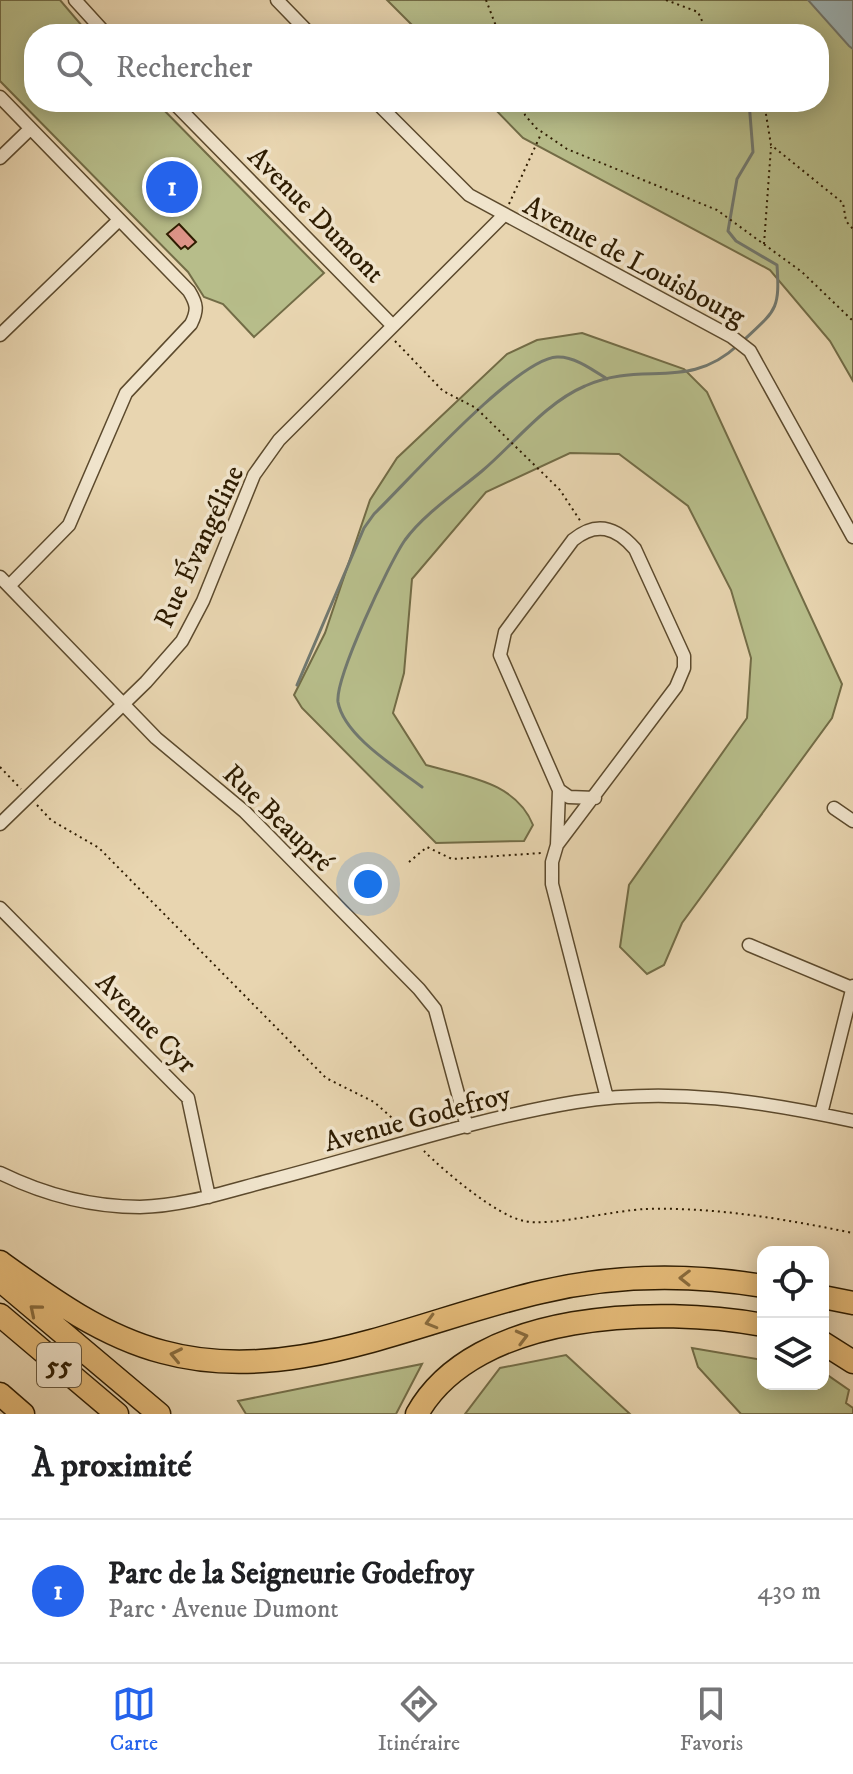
<!DOCTYPE html>
<html lang="fr">
<meta charset="utf-8">
<style>
:root{--surface:#fff;--page:#f6f6f6;--text:#202124;--muted:#757577;--line:#e0e0e0;--accent:#2563eb}
body{margin:0;font-family:"IM FELL DW Pica",serif;background:var(--page);color:var(--text)}
.controls{position:absolute;right:24px;bottom:24px;display:grid;overflow:hidden;border-radius:16px;box-shadow:0 4px 20px #0003}
.controls button{width:72px;height:72px;display:grid;place-items:center;padding:0;border:0;border-bottom:2px solid var(--line);background:var(--surface);color:var(--text);font:40px sans-serif}
.you{position:absolute;left:368px;top:884px;width:28px;height:28px;margin:-20px;border:6px solid #fff;border-radius:50%;background:#1a73e8;box-shadow:0 0 0 12px #1a73e833}
.badge{display:grid;place-items:center;width:52px;height:52px;border-radius:50%;background:var(--accent);color:#fff;font-size:26px;font-weight:700}
.pin{position:absolute;translate:-50% -50%;border:4px solid #fff;box-shadow:0 2px 8px #0006}
.list{margin:0;padding:0;list-style:none}
h2{display:flex;justify-content:space-between;align-items:center;height:104px;margin:0;padding:0 32px;font-size:34px}
h2 small{font-size:26px;font-weight:400;color:var(--muted)}
.list li{display:grid;grid-template-columns:52px 1fr auto;gap:24px;align-items:center;box-sizing:border-box;height:144px;padding:0 32px;border-top:2px solid var(--line)}
.list b{display:block;font-size:30px;white-space:nowrap}
.list p{margin:0;font-size:26px;white-space:nowrap;color:var(--muted)}
.list em{font-size:26px;font-style:normal;color:var(--muted)}
.icon{flex:none;width:44px;height:44px;fill:none;stroke:currentColor;stroke-width:2;stroke-linecap:round;stroke-linejoin:round}
.map{position:relative;flex:none;width:853px;height:1414px;overflow:hidden}
.search{position:absolute;background:var(--surface);box-shadow:0 4px 20px #0003;left:24px;right:24px;top:24px;height:88px;display:flex;align-items:center;gap:20px;box-sizing:border-box;padding:0 28px;border-radius:32px;color:var(--muted);font-size:30px}
.sheet{height:248px;background:var(--surface)}
nav{display:flex;justify-content:space-around;align-items:center;box-sizing:border-box;height:112px;border-top:2px solid var(--line);background:var(--surface);font-size:22px;color:var(--muted)}
nav a{display:grid;justify-items:center;gap:4px}
nav .on{color:var(--accent)}
.map>svg:first-child{display:block}
</style>
<div class="map">
<svg width="853" height="1414" viewBox="0 0 853 1414">
<rect width="100%" height="100%" fill="#e8d5b0"/>
<filter id="stains"><feTurbulence type="fractalNoise" baseFrequency=".0025" numOctaves="4"/><feColorMatrix values="0 0 0 0 .2 0 0 0 0 .09 0 0 0 0 .02 0 0 0 .5 -.17"/></filter>
<radialGradient id="worn" r=".72"><stop offset=".6" stop-color="#630" stop-opacity="0"/><stop offset="1" stop-color="#630" stop-opacity=".3"/></radialGradient>
<path fill="#b7bd8a" stroke="#726c46" stroke-width="2" d="M0 0H60L89 34H34V102H156L324 273 254 337 223 304 204 297 188 272 0 81Z
M387 0H853V381L830 341 770 270 523 138 488 102H819V34H421Z
M582 333 684 369 707 392 842 684 832 718 682 923 664 965 647 974 620 947 629 885 747 718 751 658 731 590 688 506 619 454 570 453 486 492 412 579 404 673 393 713 426 765C467 777 516 782 533 825L524 841 436 843 302 708 294 695 325 633 370 500 397 458 507 354 537 340Z
M692 1348 763 1360V1384H823V1372L849 1390 846 1403 853 1408V1414H741L698 1367Z
M566 1355 630 1414H465L500 1368Z
M422 1364 396 1414H246L238 1401Z"/>
<path fill="#9db5b8" stroke="#71786f" stroke-width="2" d="M808 0H853V49L849 46Z"/>
<g fill="none" stroke-linecap="round" stroke-linejoin="round">
<path stroke="#71786f" stroke-width="3" d="M744 340C776 310 780 310 777 265L736 241 728 231 737 179 753 152 749 102
M297 685 364 528 374 514C408 481 516 359 557 357 574 356 593 370 607 379
M422 787C397 768 344 736 338 702 335 678 389 563 405 540 424 514 457 492 482 471 514 444 545 403 585 386 642 360 688 392 738 345"/>
</g>
<path fill="#dd9488" stroke="#2e1c01" stroke-width="2" d="M179 224 196 242 188 249 185 246 181 249 167 234Z"/>
<g fill="none" stroke-linecap="round" stroke-linejoin="round">
<g stroke="#5c4a2d" stroke-width="15">
<path id="minor" d="M75 0 106 34
M277 0 310 34
M0 97 189 291C197 304 198 310 191 324L126 393 69 525 9 586
M173 102 393 326
M376 102 469 195 732 337 750 351 853 537
M0 158 30 129
M0 335 119 220
M0 577 156 738 245 812 419 989 435 1009 467 1127
M559 790 557 845 676 687 684 668V656L635 549C616 527 596 521 573 540L505 632 500 655 559 790 569 797 595 798
M834 808 853 821
M0 824 146 682 182 641 203 601 254 475 279 440 503 216
M557 845 552 862V884L607 1098
M0 908 188 1098 209 1197
M749 945 852 988
M821 1114 853 986
M0 1173C43 1194 92 1207 140 1207 185 1206 228 1191 271 1180 372 1154 473 1119 576 1102 670 1087 762 1101 853 1121"/>
</g>
<g stroke="#2e1c01" stroke-width="25">
<path id="motorway" d="M0 1262C50 1298 102 1336 163 1352 290 1387 418 1320 541 1292 613 1275 689 1274 763 1286
M0 1280 159 1414
M823 1297 853 1303
M0 1315 117 1414
M823 1343 853 1362
M0 1394 23 1414
M417 1414C475 1310 660 1306 763 1325"/>
</g>
<path stroke="#2e1c01" stroke-width="2" stroke-dasharray="2 4" stroke-linecap="butt" d="M486 0 499 34
M666 0 698 12 708 34
M522 102 525 115 536 128 567 149 717 210 802 272 853 321
M764 102 771 145 843 203 846 221 853 229
M509 204 541 134
M764 244 771 147
M395 341 443 391 476 408 560 490 581 522
M0 767 21 789
M37 805 51 820 99 848 326 1078 374 1102 407 1131
M409 862 427 847 452 859 542 853
M424 1151C444 1171 497 1216 524 1221 549 1227 615 1210 646 1209 717 1207 784 1219 853 1233"/>
<use href="#minor" stroke="#f0e4cc" stroke-width="12"/>
<use href="#motorway" stroke="#e4ba78" stroke-width="22"/>
</g>
<defs><path id="oneway-chevron" d="M-2-3.5L2.5 0L-2 3.5" fill="none" stroke-width="1.6" stroke-linecap="round" stroke-linejoin="round" transform="scale(2)"/></defs>
<g stroke="#896b3c">
<use href="#oneway-chevron" transform="translate(685 1278) rotate(-179)"/>
<use href="#oneway-chevron" transform="translate(35 1310) rotate(-140)"/>
<use href="#oneway-chevron" transform="translate(431 1322) rotate(164)"/>
<use href="#oneway-chevron" transform="translate(522 1337) rotate(-15)"/>
<use href="#oneway-chevron" transform="translate(176 1355) rotate(-168)"/>
</g>
<g text-anchor="middle" stroke-width="7" stroke-linejoin="round" paint-order="stroke">
<rect fill="#f0e4cc" stroke="#68583e" stroke-width="2" x="37" y="1343" width="44" height="44" rx="6"/>
<g font-size="26" font-weight="bold" fill="#2e1c01">
<text x="59" y="1374">55</text>
</g>
<g font-size="28" fill="#2e1c01" stroke="#f0e4cc">
<text transform="translate(317 214) rotate(45)" y="10">Avenue Dumont</text>
<text transform="translate(635 260) rotate(28)" y="10">Avenue de Louisbourg</text>
<text transform="translate(198 546) rotate(-65)" y="10">Rue Évangéline</text>
<text transform="translate(279 817) rotate(44)" y="10">Rue Beaupré</text>
<text transform="translate(147 1022) rotate(45)" y="10">Avenue Cyr</text>
<text transform="translate(417 1117) rotate(-15)" y="10">Avenue Godefroy</text>
</g>
</g>
<rect width="100%" height="100%" filter="url(#stains)"/>
<rect width="100%" height="100%" fill="url(#worn)"/>
</svg>
<div class="controls">
<button><svg class="icon" aria-label="locate" viewBox="0 0 24 24"><circle cx="12" cy="12" r="6"/><path d="M12 2v4M12 18v4M2 12h4M18 12h4"/></svg></button>
<button><svg class="icon" aria-label="layers" viewBox="0 0 24 24"><path d="M12 4l9 5-9 5-9-5zM3 14l9 5 9-5"/></svg></button>
</div>
<div class="you"></div>
<div class="pin badge" style="left:172px;top:187px">1</div>
<div class="search"><svg class="icon" aria-label="search" viewBox="0 0 24 24"><circle cx="10" cy="10" r="6"/><path d="M15 15l6 6"/></svg>Rechercher</div>
</div>
<section class="sheet">
<h2>À proximité<small></small></h2>
<ul class="list">
<li><span class="badge">1</span><div><b>Parc de la Seigneurie Godefroy</b><p>Parc · Avenue Dumont</p></div><em>430 m</em></li>
</ul>
</section>
<nav>
<a class="on"><svg class="icon" aria-label="map" viewBox="0 0 24 24"><path d="M3 6l6-2 6 2 6-2v14l-6 2-6-2-6 2zM9 4v14M15 6v14"/></svg>Carte</a>
<a><svg class="icon" aria-label="directions" viewBox="0 0 24 24"><path d="M12 3l9 9-9 9-9-9zM9 14v-3h6M13 9l2 2-2 2"/></svg>Itinéraire</a>
<a><svg class="icon" aria-label="saved" viewBox="0 0 24 24"><path d="M7 4h10v16l-5-4-5 4z"/></svg>Favoris</a>
</nav>
